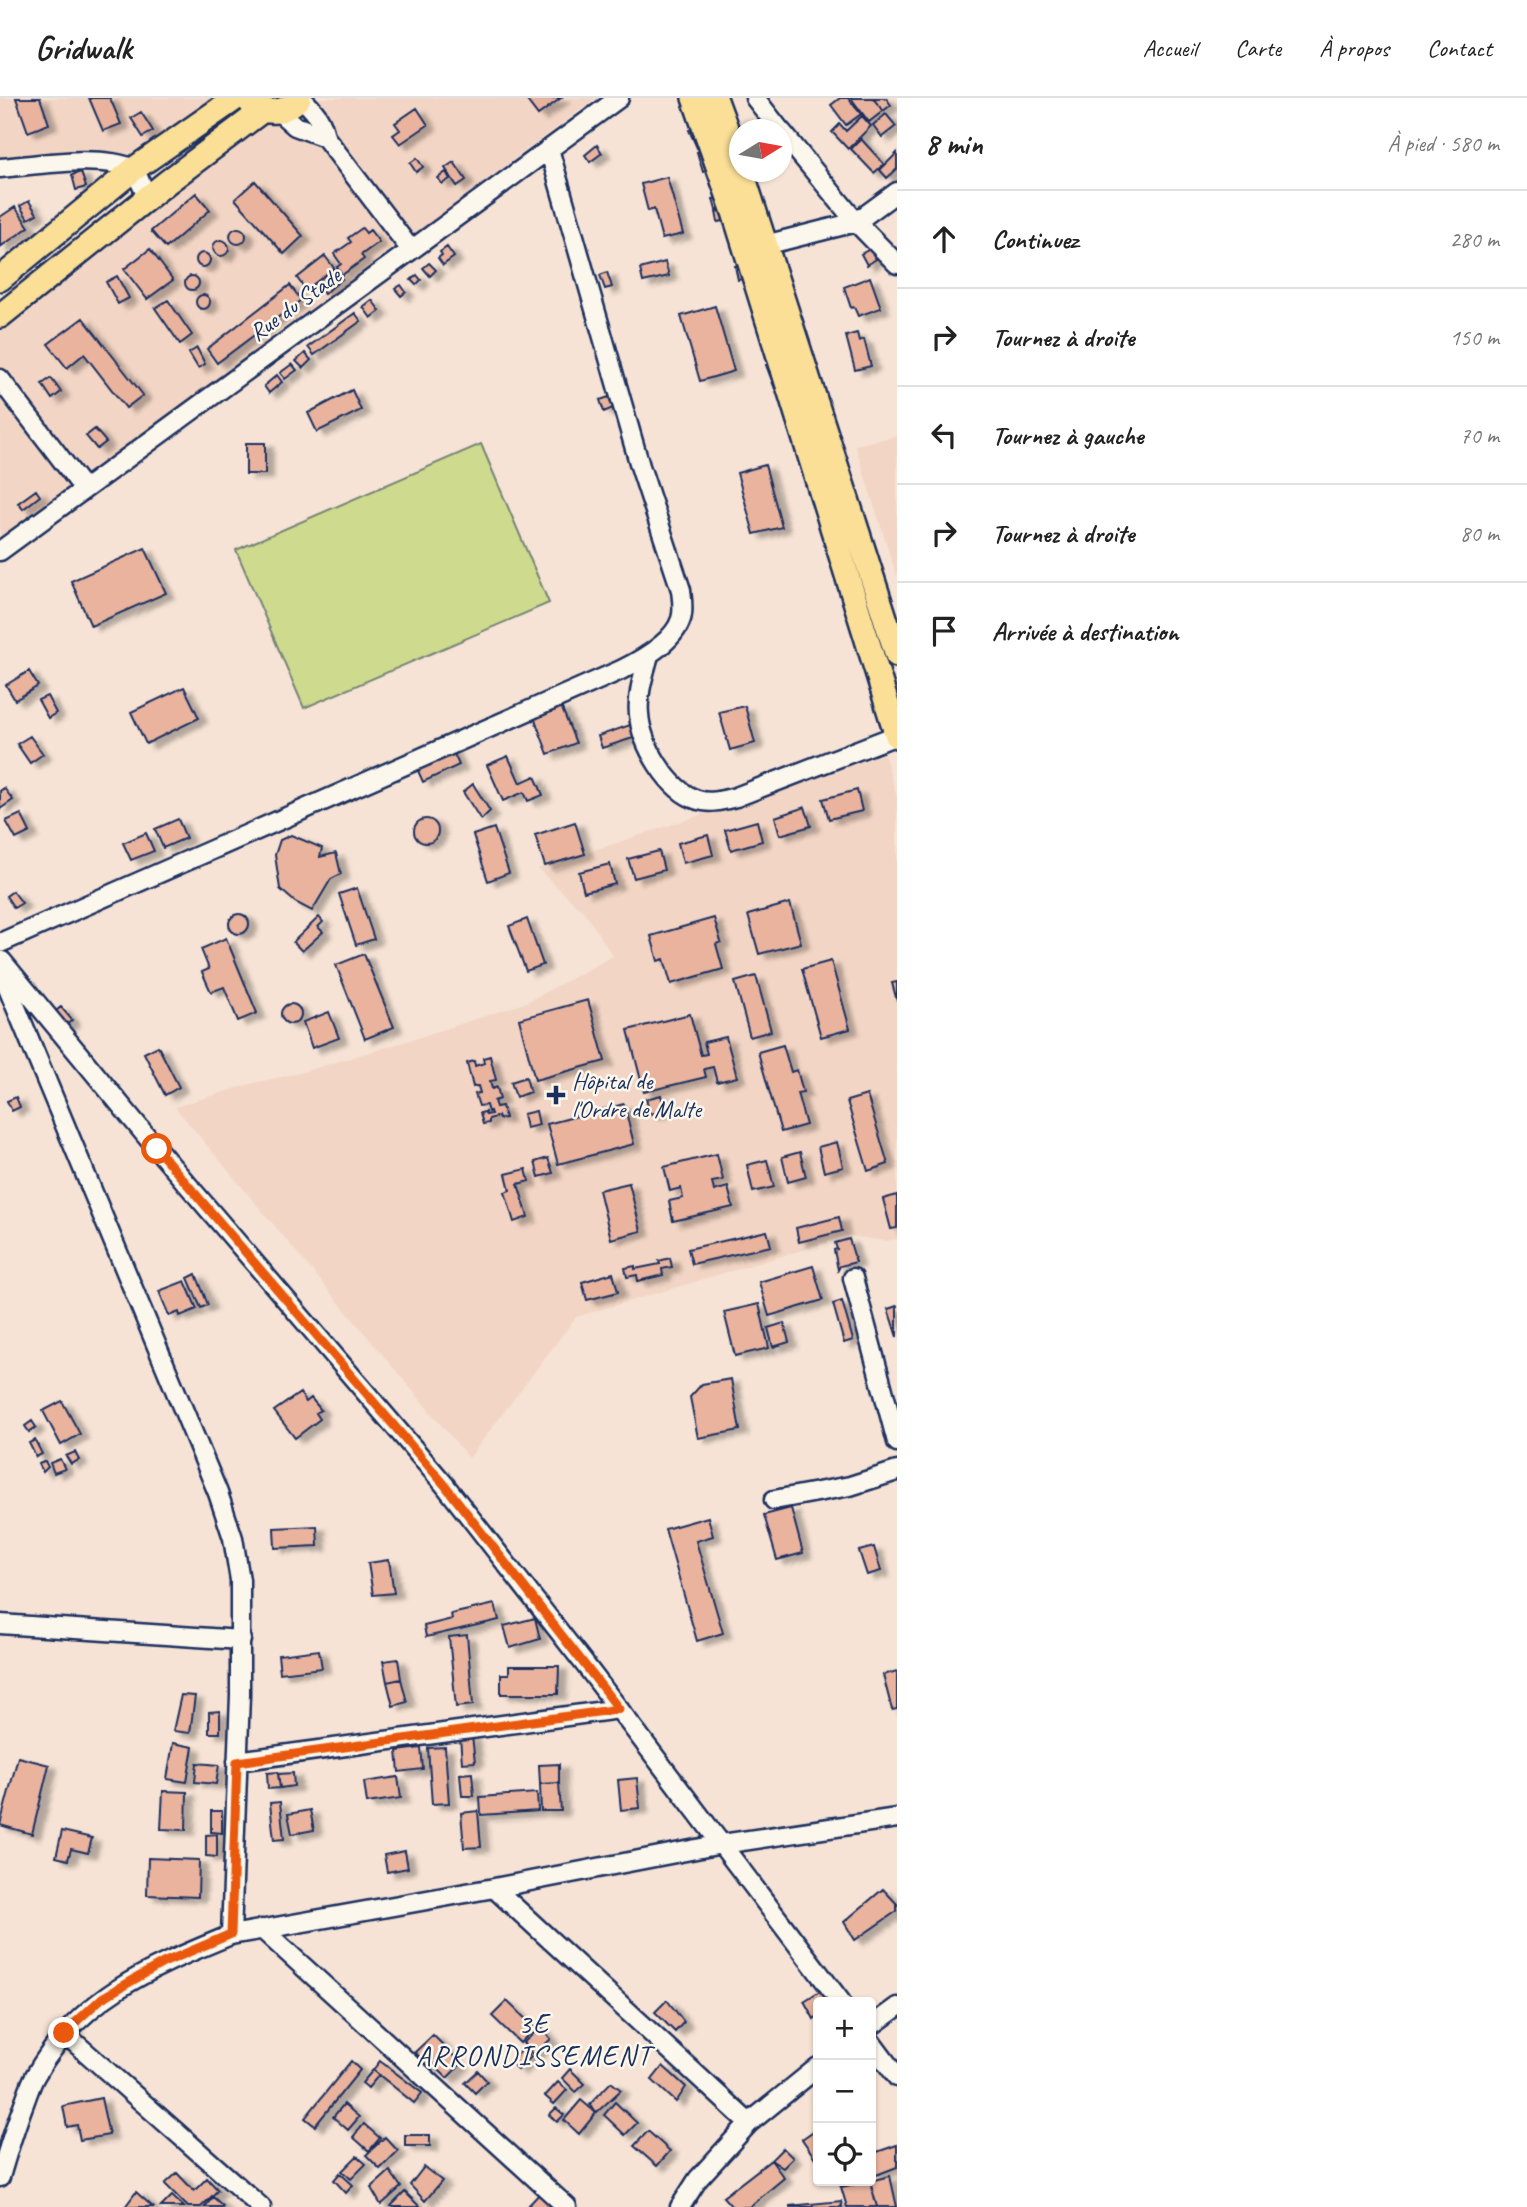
<!DOCTYPE html>
<html lang="fr">
<meta charset="utf-8">
<style>
:root{--surface:#fff;--page:#f2f2f2;--text:#222;--muted:#767676;--line:#e0e0e0}
body{margin:0;font-family:Caveat,sans-serif;background:var(--page);color:var(--text)}
.controls{position:absolute;right:21px;bottom:21px;display:grid;overflow:hidden;border-radius:7px;box-shadow:0 2px 5px #0004}
.controls button{width:63px;height:63px;display:grid;place-items:center;padding:0;border:0;border-bottom:2px solid var(--line);background:var(--surface);color:var(--text);font:35px sans-serif}
.compass{position:absolute;left:729px;top:21px;width:63px;height:63px;border-radius:50%;background:var(--surface);box-shadow:0 2px 5px #0004;rotate:79deg}
.stop{position:absolute;width:21px;height:21px;margin:-16px;border:5px solid #ea580c;border-radius:50%;background:#fff}
.stop.end{background:#ea580c;border-color:#fff;box-shadow:0 2px 7px #0008}
.list{margin:0;padding:0;list-style:none}
h2{display:flex;justify-content:space-between;align-items:center;height:91px;margin:0;padding:0 28px;font-size:30px}
h2 small{font-size:23px;font-weight:400;color:var(--muted)}
.list li{display:grid;grid-template-columns:46px 1fr auto;gap:21px;align-items:center;box-sizing:border-box;height:98px;padding:0 28px;border-top:2px solid var(--line)}
.list b{display:block;font-size:26px;white-space:nowrap}
.list em{font-size:23px;font-style:normal;color:var(--muted)}
.icon{flex:none;width:38px;height:38px;fill:none;stroke:currentColor;stroke-width:2;stroke-linecap:round;stroke-linejoin:round}
.map{position:relative;flex:none;width:897px;height:2109px;overflow:hidden}
header{display:flex;align-items:center;gap:42px;box-sizing:border-box;height:98px;padding:0 35px;background:var(--surface);border-bottom:2px solid var(--line)}
header strong{font-size:33px}
nav{display:flex;gap:38px;margin-inline-start:auto;font-size:24px}
main{display:flex}
aside{flex:1;background:var(--surface)}
.map>svg:first-child{display:block}
</style>
<header>
<strong>Gridwalk</strong>
<nav><a>Accueil</a><a>Carte</a><a>À propos</a><a>Contact</a></nav>
</header>
<main>
<div class="map">
<svg width="897" height="2109" viewBox="0 0 897 2109">
<defs>
<filter id="shadow"><feDropShadow dx="8" dy="4.5" stdDeviation="2" flood-color="#0004"/></filter>
</defs>
<rect width="100%" height="100%" fill="#f6e3d5"/>
<filter id="ink" filterUnits="userSpaceOnUse"><feTurbulence type="fractalNoise" baseFrequency=".0143" numOctaves="2"/><feDisplacementMap in="SourceGraphic" scale="14" xChannelSelector="R" yChannelSelector="G"/><feConvolveMatrix kernelMatrix="1 2 1 2 8 2 1 2 1" color-interpolation-filters="sRGB"/></filter>
<g filter="url(#ink)">
<path fill="#f2d5c4" d="M0 0H223L152 54 0 65Z
M302 0H596L99 373 0 442V219Z
M897 338V479L855 347Z
M884 656 897 699V1141L886 1143 849 1138 576 1219 469 1360 175 1009 254 985 299 975 411 942 525 905 613 858 585 815 538 771Z"/>
<path fill="#ceda8d" stroke="#748476" stroke-width="2" d="M481 346 549 505 304 610 236 452Z"/>
<path fill="#e9b39e" stroke="#1b2f5e" stroke-width="2" filter="url(#shadow)" d="M16 0H40L49 26 28 34Z
M89 0H110L121 26 103 33Z
M525 0H561L538 17Z
M840 0H848L861 16 846 27 831 7Z
M851 0H873L883 13 869 24Z
M873 0H886L891 7 883 13Z
M417 10 428 27 400 46 393 37 400 32 395 25Z
M141 14 153 33 143 39 131 20Z
M886 16 896 28 882 39 873 27Z
M862 18 871 28 848 51 832 34 840 26 846 33Z
M700 28 707 45 697 50 689 32Z
M861 41 884 66 874 75 851 51Z
M597 47 602 55 590 64 585 57Z
M710 51 716 70 703 74 697 54Z
M897 55V71L887 80 880 72Z
M417 60 423 69 416 74 410 65Z
M454 64 466 82 457 88 445 70Z
M81 74 86 89 76 92 72 77Z
M446 74 450 81 442 86 438 80Z
M667 79 683 136 662 141 654 111 648 113 641 86Z
M255 83 303 138 284 156 235 101Z
M196 95 210 112 166 150 151 133Z
M723 99 725 110 716 112 713 101Z
M29 103 37 116 28 121 20 108Z
M15 109 29 129 0 149V119Z
M726 112 728 122 718 124 716 114Z
M362 130 366 135 370 132 379 144 361 157 364 161 342 177 337 169 341 166 334 156 351 144 348 140Z
M230 138a8 8 0 1 1 16 0a8 8 0 1 1-16 0Z
M213 150a8 8 0 1 1 16 0a8 8 0 1 1-16 0Z
M447 149 454 159 443 167 438 160 442 157 440 154Z
M150 151 173 182 147 201 124 171Z
M870 151 876 161 867 167 861 156Z
M196 162a7 7 0 1 1 14 0a7 7 0 1 1-14 0Z
M325 158 334 170 306 192 297 180Z
M665 164 669 178 643 184 640 171Z
M429 165 436 172 430 178 423 170Z
M747 165 750 179 738 182 735 168Z
M336 174 342 181 324 196 318 188Z
M607 174 612 189 605 191 600 177Z
M417 177 421 182 416 187 411 182Z
M117 178 129 200 118 206 106 184Z
M185 185a7 7 0 1 1 14 0a7 7 0 1 1-14 0Z
M870 179 881 210 858 218 854 209 851 210 844 189Z
M290 187 301 202 217 265 207 251Z
M401 187 406 194 401 198 395 191Z
M196 204a7 7 0 1 1 14 0a7 7 0 1 1-14 0Z
M168 202 192 237 180 246 155 210Z
M372 202 380 213 371 220 363 209Z
M715 208 734 273 700 283 681 218Z
M355 215 361 223 314 257 308 249Z
M83 220 143 297 126 310 84 256 67 270 48 246Z
M857 235 859 243 864 241 871 268 855 272 846 238Z
M197 250 205 266 198 270 189 255Z
M305 255 311 262 303 270 296 263Z
M776 264 785 288 775 291 766 267Z
M292 266 297 272 285 281 280 275Z
M277 277 282 284 269 295 264 288Z
M51 280 61 294 52 301 42 286Z
M352 292 361 312 317 334 308 315Z
M609 299 613 310 604 314 600 302Z
M95 331 106 344 97 351 86 338Z
M246 345H265V376H246Z
M765 367 782 429 754 436 737 375Z
M36 392 40 398 23 411 18 405Z
M145 450 166 495 91 528 71 483Z
M29 573 38 588 15 602 6 587Z
M184 589 199 620 146 646 131 614Z
M47 598 56 615 48 620 38 602Z
M561 608 576 645 548 656 534 619Z
M745 608 755 645 730 652 719 614Z
M633 626 636 639 602 650 598 638Z
M30 638 43 656 30 665 17 646Z
M451 649 459 667 423 684 415 666Z
M508 658 520 685 535 678 543 697 528 703 524 694 503 703 487 667Z
M473 686 490 713 481 722 463 694Z
M4 690 13 702 0 711V693Z
M857 692 862 713 829 721 823 701Z
M805 709 811 728 780 737 775 719Z
M21 716 30 734 16 741 6 723Z
M414 733a12 12 0 1 1 24 0a12 12 0 1 1-24 0Z
M178 721 186 740 163 750 155 731Z
M757 723 762 743 731 752 725 732Z
M575 724 585 756 545 768 535 737Z
M494 730 509 775 488 783 473 737Z
M146 735 154 753 131 762 123 745Z
M291 737 322 750 320 759 336 755 341 776 331 781 312 813 295 804 280 791 275 757 280 742Z
M708 737 713 757 683 765 678 745Z
M659 753 664 772 634 780 628 761Z
M610 766 615 786 584 794 579 774Z
M357 790 374 841 356 847 339 796Z
M13 793 22 805 14 810 6 798Z
M790 805 801 845 759 856 748 817Z
M229 826a10 10 0 1 1 20 0a10 10 0 1 1-20 0Z
M319 819 323 824 318 829 323 834 302 853 293 844Z
M714 820 721 844 716 846 723 871 671 886 664 861 658 863 651 838Z
M527 821 543 867 526 873 509 828Z
M226 840 257 915 238 923 224 889 211 894 202 874 209 871 201 851Z
M364 856 394 929 365 941 336 867Z
M831 863 850 931 821 939 802 871Z
M756 878 771 933 750 939 735 884Z
M897 884V903L892 885Z
M588 902 605 963 535 982 519 921Z
M281 916a10 10 0 1 1 20 0a10 10 0 1 1-20 0Z
M61 909 72 922 63 930 52 916Z
M329 914 339 940 312 950 303 924Z
M690 916 701 957 707 956 704 944 726 939 737 979 717 984 713 969 704 971 706 979 644 994 628 932Z
M783 947 791 974 797 972 803 994 797 995 806 1027 781 1034 758 954Z
M158 948 179 989 165 997 144 955Z
M490 958 496 982 490 983 492 991 497 989 500 1001 494 1003 496 1009 502 1008 505 1020 499 1021 498 1018 489 1021V1025L483 1026 480 1015 485 1014 486 1017 491 1016 490 1013 488 1014 486 1007 479 1008 475 996 480 995 478 988 473 989 467 965 474 963 475 968 484 965 483 960Z
M526 979 530 994 516 999 511 984Z
M661 997 665 1013 650 1016 646 1001Z
M867 997 888 1066 868 1073 847 1003Z
M16 999 20 1009 12 1013 7 1003Z
M624 1006 634 1046 558 1066 547 1026Z
M536 1013 539 1027 526 1030 523 1016Z
M837 1044 843 1069 824 1074 818 1049Z
M800 1054 806 1079 788 1084 782 1059Z
M717 1056 723 1082 712 1084 714 1093 728 1089 733 1109 673 1123 669 1103 683 1100 681 1090 670 1093 664 1069Z
M548 1060 553 1075 539 1079 535 1064Z
M767 1062 774 1089 753 1094 747 1067Z
M526 1071 529 1083 518 1086 528 1119 514 1124 505 1094 510 1092 506 1076Z
M629 1085 641 1133 611 1141 599 1092Z
M897 1097V1130L891 1131 883 1101Z
M839 1119 842 1133 799 1144 796 1130Z
M767 1133 771 1148 692 1166 688 1151Z
M849 1141 856 1164 840 1168 838 1172 834 1152 837 1151 835 1145Z
M670 1160 672 1169 662 1171 663 1177 638 1183 637 1177 627 1179 625 1170 635 1168V1171L660 1166 659 1163Z
M813 1168 823 1202 769 1218 759 1184Z
M613 1175 618 1194 587 1202 582 1184Z
M196 1176 208 1207 201 1210 188 1180Z
M185 1183 197 1211 180 1218 179 1214 169 1218 159 1193Z
M842 1203 853 1242 844 1245 833 1206Z
M759 1206 769 1250 735 1258 724 1214Z
M897 1208V1239L888 1211Z
M784 1225 789 1244 773 1249 768 1230Z
M731 1281 740 1332 698 1340 690 1299 702 1286Z
M300 1295 306 1304 311 1300 321 1312 316 1315 320 1321 295 1340 274 1313Z
M62 1303 80 1336 61 1347 43 1313Z
M32 1323 36 1329 29 1334 25 1328Z
M35 1342 42 1356 36 1359 29 1345Z
M75 1354 79 1362 71 1366 66 1358Z
M60 1361 65 1371 54 1375 50 1365Z
M45 1363 48 1369 43 1374 39 1366Z
M791 1410 803 1455 777 1462 764 1417Z
M708 1419 713 1438 696 1443 723 1535 697 1543 665 1431Z
M317 1428 318 1448 275 1450 274 1430Z
M874 1449 881 1473 867 1477 859 1453Z
M389 1462 394 1495 373 1497 368 1465Z
M495 1506 499 1522 426 1539 424 1528 452 1521 451 1516Z
M535 1520 540 1541 510 1550 504 1528Z
M467 1537 473 1607 456 1609 449 1539Z
M319 1552 322 1570 280 1575 278 1557Z
M398 1561 401 1581 387 1584 383 1563Z
M509 1568H559L558 1596H501V1576H509Z
M897 1573V1611L892 1612 883 1577Z
M401 1581 407 1604 393 1608 387 1584Z
M181 1597 195 1598 190 1635 173 1633Z
M220 1613V1635H209V1614Z
M472 1638 475 1664 462 1665 460 1639Z
M173 1645 193 1649 187 1684 167 1681Z
M445 1649 449 1705 432 1706 428 1650Z
M421 1650 423 1671 399 1674 397 1653Z
M18 1659 49 1667 32 1736 0 1727Z
M197 1665 219 1667 216 1686 195 1684Z
M559 1666V1685L540 1686 539 1667Z
M278 1674 280 1690 268 1691 267 1675Z
M293 1675 294 1688 280 1690 278 1676Z
M472 1675 474 1698H462L460 1676Z
M398 1679 401 1700 367 1705 364 1684Z
M637 1680 640 1710 621 1712 618 1682Z
M559 1685 561 1713H541L540 1686Z
M163 1693 187 1694 186 1732 161 1731Z
M537 1695 538 1713 481 1717 480 1699Z
M280 1704 284 1741 274 1742 270 1705Z
M310 1712 314 1732 292 1736 288 1716Z
M211 1713H222V1735L211 1734Z
M478 1713 481 1749 464 1750 461 1715Z
M62 1733 92 1740 88 1755 71 1751 68 1762 56 1759Z
M217 1736V1759L206 1758V1737Z
M405 1753 408 1770 387 1774 384 1757Z
M148 1760 199 1762 198 1799 147 1797Z
M883 1791 897 1806V1813L855 1842 844 1824Z
M823 1891 831 1904H818V1918L814 1921 804 1903Z
M667 1902 684 1924 675 1934 655 1914Z
M507 1903 535 1930 520 1945 492 1918Z
M541 1929 551 1941 533 1957 523 1945Z
M433 1937 449 1953 430 1971 415 1954Z
M523 1951 531 1959 518 1972 510 1964Z
M449 1953 461 1966 447 1980 435 1968Z
M351 1963 360 1972 315 2028 305 2020Z
M380 1963 422 1995 414 2005 373 1972Z
M663 1968 686 1989 676 2004 652 1982Z
M570 1971 585 1986 576 1994 562 1980Z
M373 1972 379 1977 368 1990 362 1985Z
M478 1973 487 1983 475 1995 465 1985Z
M558 1984 567 1992 554 2006 545 1998Z
M611 1984 621 1992 596 2015 590 2006Z
M101 2000 109 2037 80 2042 77 2027 67 2029 63 2008Z
M581 2002 596 2015 579 2036 564 2022Z
M615 2004 637 2025 625 2037 604 2017Z
M344 2006 359 2019 348 2032 333 2019Z
M556 2010 564 2017 557 2024 549 2017Z
M364 2026 380 2040 369 2053 353 2039Z
M818 2030V2058L815 2060 802 2041Z
M648 2033 670 2053 657 2068 634 2048Z
M405 2037H430V2048H405Z
M385 2039 398 2053 380 2071 366 2057Z
M897 2047V2069L871 2079V2056Z
M783 2050 793 2060 783 2070 771 2062Z
M357 2058 366 2066 351 2081 342 2073Z
M771 2062 784 2080 749 2109H732L723 2099Z
M424 2069 442 2083 425 2103 410 2087Z
M390 2073 401 2089 381 2107 371 2090Z
M177 2075 194 2093 207 2080 218 2092 201 2109H188L165 2086Z
M340 2075 353 2087 346 2095 334 2082Z
M890 2078 897 2109H877L870 2083Z
M838 2083H856L841 2089Z
M870 2083 877 2109H847L841 2089Z
M543 2092 561 2109H527Z
M136 2094 153 2109H125Z
M405 2094 420 2109H393L391 2108Z
M172 2098 184 2109H161Z
M213 2099 223 2108 222 2109H205Z
M841 2103 842 2109H790V2108Z"/>
<g fill="none" stroke-linecap="round" stroke-linejoin="round">
<g stroke="#1b2f5e" stroke-width="23">
<path id="minor" d="M301 0C314 12 322 21 325 39L411 152
M755 0 780 32
M278 13 295 28 325 39
M782 34 856 124 897 166
M0 70C38 67 100 56 134 71L148 100
M756 146 765 147 856 124 897 94
M0 281 84 391
M0 453 619 0
M649 557C644 576 637 596 639 616 641 646 668 693 698 702 711 706 723 702 736 699L897 637
M0 845 621 572C641 562 674 544 681 521 684 512 682 501 681 492L640 368 549 51
M2 863 157 1051 444 1386 590 1573 841 1904
M0 871 218 1395 233 1440 240 1482V1597L231 1837C151 1870 80 1898 35 1978 30 1987 27 1998 23 2008 14 2032 7 2055 0 2079
M853 1180 897 1344
M774 1402 850 1388 897 1373
M0 1526 241 1542
M237 1663 619 1611
M494 1790 749 2025
M262 1831 567 2109
M231 1837 494 1790 722 1746 897 1720
M871 1928 897 1909
M64 1935 261 2109
M871 1944 897 1979
M680 2109 698 2081 749 2025 818 1969"/>
</g>
<g stroke="#1b2f5e" stroke-width="28">
<path id="major" d="M694 0 734 114 897 638
M715 0 740 68
M251 5C267 18 286 15 299 0
M742 74 897 557
M0 181 134 71 236 0
M0 218 166 85 263 12"/>
</g>
<use href="#minor" stroke="#fbf7ec" stroke-width="18"/>
<use href="#major" stroke="#fbdf96" stroke-width="23"/>
</g>
</g>
<g fill="none" stroke-linecap="round" stroke-linejoin="round" filter="url(#ink)">
<path stroke="#ea580c" stroke-width="9" d="M64 1935 102 1900 163 1865 231 1836 237 1664 619 1611 444 1386 157 1051"/>
</g>
<path fill="#1b2f5e" stroke="#fbf7ec" stroke-width="2.5" d="M552.5 986.5h7v7h7v7h-7v7h-7v-7h-7v-7h7z"/>
<g text-anchor="middle" stroke-width="5" stroke-linejoin="round" paint-order="stroke">
<g font-size="24" fill="#1b2f5e" stroke="#fbf7ec">
<text transform="translate(295 206) rotate(-36)" y="8">Rue du Stade</text>
</g>
<g font-size="24" fill="#1b2f5e" stroke="#fbf7ec" text-anchor="start">
<text x="572" y="991">Hôpital de<tspan x="572" dy="28">l'Ordre de Malte</tspan></text>
</g>
<g font-size="28" letter-spacing="2" fill="#1b2f5e" stroke="#fbf7ec">
<text x="534" y="1935">3E<tspan x="534" dy="32">ARRONDISSEMENT</tspan></text>
</g>
</g>
</svg>
<div class="controls">
<button>+</button>
<button>−</button>
<button><svg class="icon" aria-label="locate" viewBox="0 0 24 24"><circle cx="12" cy="12" r="6"/><path d="M12 2v4M12 18v4M2 12h4M18 12h4"/></svg></button>
</div>
<svg class="compass" viewBox="-18 -18 36 36"><path d="M0-13l5 13h-10z" fill="#e53935"/><path d="M0 13l5-13h-10z" fill="#767676"/></svg>
<div class="stop" style="left:157px;top:1051px"></div>
<div class="stop end" style="left:64px;top:1935px"></div>
</div>
<aside>
<h2>8 min<small>À pied · 580 m</small></h2>
<ul class="list">
<li><svg class="icon" aria-label="ahead" viewBox="0 0 24 24"><path d="M12 20V5M6 11l6-6 6 6"/></svg><div><b>Continuez</b></div><em>280 m</em></li>
<li><svg class="icon" aria-label="right" viewBox="0 0 24 24"><path d="M7 20v-9h11M14 6l5 5-5 5"/></svg><div><b>Tournez à droite</b></div><em>150 m</em></li>
<li><svg class="icon" aria-label="left" viewBox="0 0 24 24"><path d="M17 20v-9H6M10 6l-5 5 5 5"/></svg><div><b>Tournez à gauche</b></div><em>70 m</em></li>
<li><svg class="icon" aria-label="right" viewBox="0 0 24 24"><path d="M7 20v-9h11M14 6l5 5-5 5"/></svg><div><b>Tournez à droite</b></div><em>80 m</em></li>
<li><svg class="icon" aria-label="arrive" viewBox="0 0 24 24"><path d="M6 21V4h12l-3 4 3 4H6"/></svg><div><b>Arrivée à destination</b></div></li>
</ul>
</aside>
</main>
